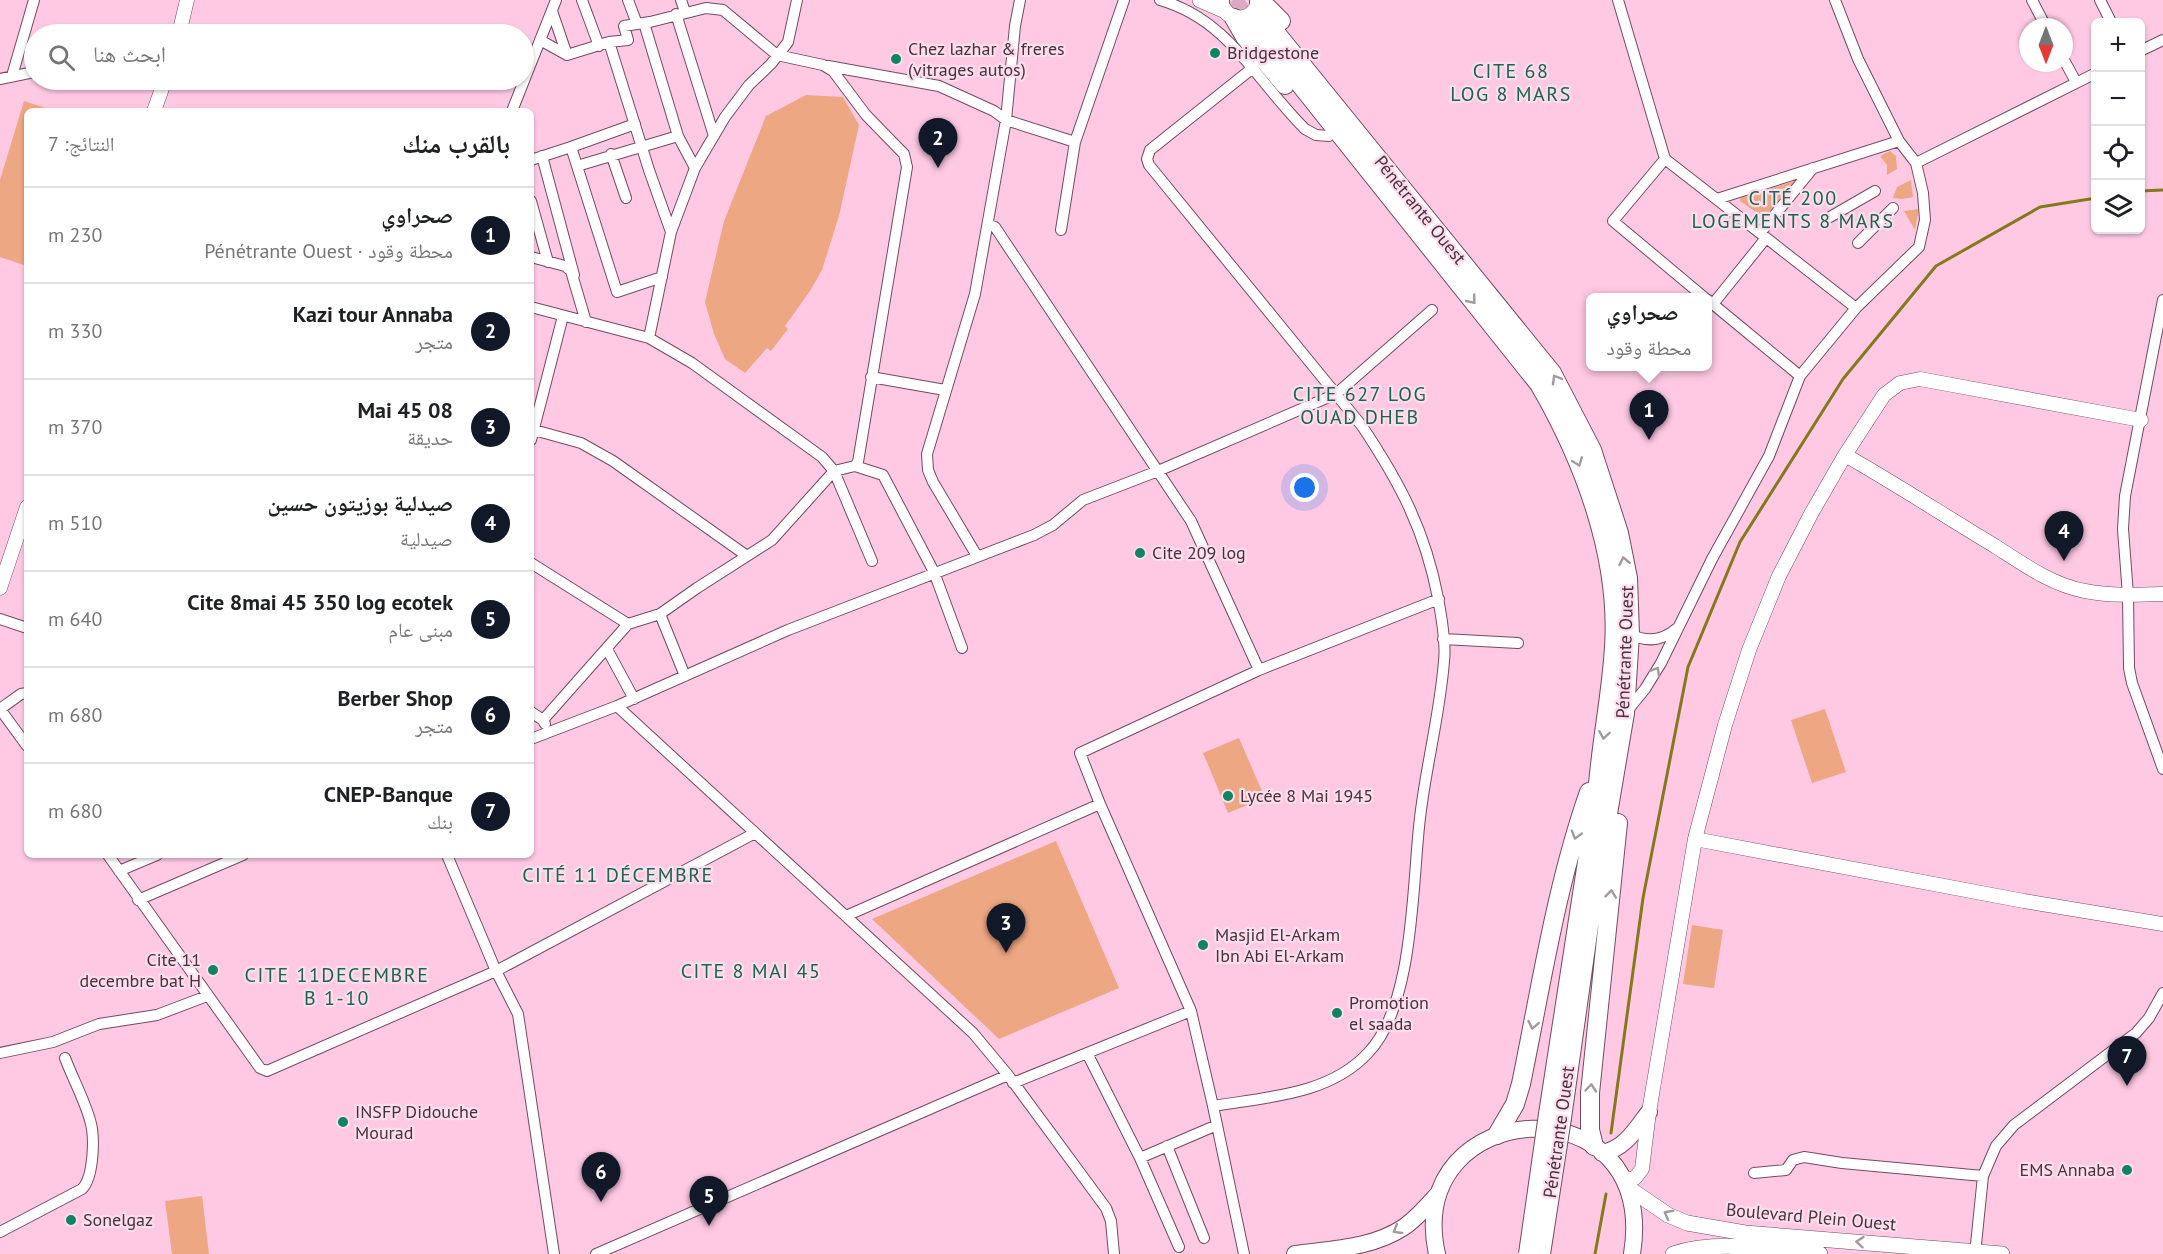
<!DOCTYPE html>
<html lang="ar">
<meta charset="utf-8">
<style>
:root{--surface:#fff;--page:#f2f2f2;--text:#202124;--muted:#757577;--line:#e0e0e0;--accent:#111827}
body{margin:0;font-family:"PT Sans","Noto Naskh Arabic",sans-serif;background:var(--page);color:var(--text);direction:rtl}
.controls{position:absolute;right:18px;top:18px;display:grid;overflow:hidden;border-radius:9px;box-shadow:0 2px 4px #0004}
.controls button{width:54px;height:54px;display:grid;place-items:center;padding:0;border:0;border-bottom:2px solid var(--line);background:var(--surface);color:var(--text);font:30px sans-serif}
.compass{position:absolute;left:2019px;top:18px;width:54px;height:54px;border-radius:50%;background:var(--surface);box-shadow:0 2px 4px #0004;rotate:180deg}
.you{position:absolute;left:1305px;top:488px;width:21px;height:21px;margin:-15px;border:4px solid #fff;border-radius:50%;background:#1a73e8;box-shadow:0 0 0 9px #1a73e833}
.badge{display:grid;place-items:center;width:39px;height:39px;border-radius:50%;background:var(--accent);color:#fff;font-size:20px;font-weight:700}
.pin{position:absolute;translate:-50% -50px;filter:drop-shadow(0 2px 3px #0008)}
.pin::after{content:'';position:absolute;top:32px;width:21px;height:18px;background:inherit;clip-path:polygon(0 0,100% 0,50% 100%)}
.popup{position:absolute;left:1586px;top:293px;width:126px;height:78px;box-sizing:border-box;display:grid;place-content:center;border-radius:9px;background:var(--surface);filter:drop-shadow(0 2px 4px #0005);font-size:20px;white-space:nowrap;color:var(--muted)}
.popup b{font-size:22px;color:var(--text)}
.popup::after{content:'';position:absolute;left:50%;top:100%;margin-left:-12px;border:12px solid transparent;border-top-color:var(--surface)}
.list{margin:0;padding:0;list-style:none}
h2{display:flex;justify-content:space-between;align-items:center;height:78px;margin:0;padding:0 24px;font-size:26px}
h2 small{font-size:20px;font-weight:400;color:var(--muted)}
.list li{display:grid;grid-template-columns:39px 1fr auto;gap:18px;align-items:center;box-sizing:border-box;height:96px;padding:0 24px;border-top:2px solid var(--line)}
.list b{display:block;font-size:22px;white-space:nowrap}
.list p{margin:0;font-size:20px;white-space:nowrap;color:var(--muted)}
.list em{font-size:20px;font-style:normal;color:var(--muted)}
.icon{flex:none;width:33px;height:33px;fill:none;stroke:currentColor;stroke-width:2;stroke-linecap:round;stroke-linejoin:round}
.map{position:relative;flex:none;width:2163px;height:1254px;overflow:hidden;direction:ltr}
.search{position:absolute;background:var(--surface);box-shadow:0 2px 4px #0004;left:24px;top:24px;width:510px;height:66px;display:flex;align-items:center;gap:15px;box-sizing:border-box;padding:0 21px;border-radius:33px;color:var(--muted);font-size:22px}
.panel{position:absolute;background:var(--surface);box-shadow:0 2px 4px #0004;left:24px;top:108px;width:510px;height:750px;border-radius:9px;direction:rtl}
.map>svg:first-child{display:block}
</style>
<div class="map">
<svg width="2163" height="1254" viewBox="0 0 2163 1254">
<rect width="100%" height="100%" fill="#ffc9e4"/>
<path fill="#eea783" d="M806 95 843 97 859 125 839 216 822 270 810 291 785 326 788 329 771 351 767 348 745 373 725 359 714 334 705 302 724 221 766 116Z
M24 101 55 111H27V266L0 257V180Z
M1890 151 1896 156 1897 169 1887 175V165L1880 156Z
M1911 180 1913 197 1902 199 1893 198 1897 187Z
M1795 181 1766 219 1740 201V198Z
M1919 209 1915 230 1904 211Z
M1825 709 1846 772 1812 783 1791 720Z
M1239 738 1265 798 1228 813 1203 753Z
M1056 841 1119 988 999 1039 872 919Z
M1692 925 1723 930 1714 988 1683 984Z
M202 1196 209 1254H172L165 1201Z"/>
<g fill="none" stroke-linecap="round" stroke-linejoin="round">
<path stroke="#847a1b" stroke-width="3" d="M2140 191 2163 190
M1611 1133 1643 898 1688 667 1740 542 1843 379 1936 266 2040 207 2096 198
M1595 1254 1606 1194"/>
<path stroke="#daabc2" stroke-width="18" stroke-dasharray="18 9" stroke-linecap="butt" d="M1233 0 1252 24"/>
<g stroke="#754960" stroke-width="12">
<path id="minor" d="M582 0 599 46
M628 0 637 24
M681 0 685 12
M1160 0C1230 20 1257 82 1305 129L1316 135 1329 136
M1618 0 1665 159 1856 308
M1835 0 1858 59 1899 141 1916 163 2096 73
M2032 0 2046 27
M2100 0 2111 22
M552 11 567 55
M676 14 714 136
M644 23 678 136
M540 40 567 55 609 42 649 170 671 232
M2140 51 2163 40
M2064 60 2076 82
M828 66 939 86 994 111 1006 120 1075 142 1124 0
M12 76 34 0
M0 79 34 72
M512 111 556 0
M571 147 635 124
M611 154 626 198
M542 156 574 275
M1665 159 1613 221 1705 298
M531 160 571 147 617 292 662 277
M577 166 678 136 695 168
M1717 199 1899 141
M531 201 548 262
M1830 217 1875 191
M988 224 995 227 1191 521 1259 670
M1061 230 1075 142
M1760 233 1813 168
M1858 243 1893 208
M531 257 565 266 571 271 586 322
M1708 300 1800 376
M2163 300 2125 496 2123 529 2128 595 2129 668 2132 683 2163 769
M1713 304 1766 238
M531 307 649 338 692 363 822 457 834 471 872 561
M649 338 671 232 695 168 725 117 749 85 771 64 788 42 797 0
M871 377 945 390
M534 430 581 443 613 461 747 556
M531 440 563 316
M855 466 883 475 934 572 962 648
M977 556 933 482 928 470 927 454 975 294 1006 120 1015 26 1020 0
M531 563 628 624
M660 614 685 676
M0 619 27 628
M1630 634C1646 642 1662 641 1676 629
M1443 639 1518 643
M607 649 634 699
M617 706 973 1033 1008 1075 1106 1208 1111 1221 1114 1254
M0 709 27 746
M0 709 21 694 27 693
M1627 711 1645 689 1661 663 1712 559 1769 456 1800 376 1856 308 1919 247 1925 220 1923 193 1916 163
M531 712 543 720 545 724
M543 720 628 624 660 614 697 588 772 540 834 471 855 466 858 462 907 167 904 154 866 115 833 71 823 65 777 55 723 10 706 8 650 22 624 26 628 40 609 42
M531 739 617 706 788 630 1034 535 1053 525 1083 500 1158 471 1336 394 1432 310
M108 855 260 1068 267 1071 496 971 755 833
M447 855 496 971 518 1014 554 1254
M119 871 157 855
M138 900 243 855
M846 916 1100 804
M0 1053 53 1042 99 1024 157 1015 207 996
M1087 1053 1140 1158 1179 1247
M1013 1083 1191 1011
M1213 1106C1267 1097 1329 1095 1368 1053 1415 1004 1412 882 1420 818 1426 765 1440 714 1444 661 1446 645 1441 614 1438 598 1425 530 1400 483 1362 426L1149 165 1147 159 1150 150 1254 67
M1167 1146 1204 1238
M1140 1158 1217 1125
M1754 1173 1786 1170 1793 1160 1804 1157 1842 1163 1983 1176
M0 1232 82 1189C94 1177 95 1136 90 1120 84 1099 73 1079 65 1058
M596 1254 1008 1075
M1244 1254 1213 1106 1191 1011 1100 804 1080 753 1259 670 1439 599
M1975 1254 1983 1176 1996 1146 2014 1125 2136 1033 2149 1018 2163 993"/>
</g>
<g stroke="#754960" stroke-width="15">
<path id="tertiary" d="M179 34 187 0
M154 111 165 80
M1845 455C1896 484 1945 516 1995 546 2023 564 2052 585 2085 591 2110 596 2137 595 2163 594
M0 588 27 507
M1695 839 2024 901 2163 924
M1624 1180 1635 1178 1642 1169 1649 1112 1695 839 1725 725 1749 650 1779 576 1811 514 1845 455 1884 395 1900 383 1920 379 2141 420"/>
</g>
<g stroke="#754960" stroke-width="16">
<path id="secondary" d="M1200 0 1225 11
M1220 0C1225 24 1255 24 1259 0
M1627 1187 1668 1215 1687 1223 1745 1233 2002 1254
M1673 1254C1717 1239 1775 1250 1820 1254"/>
</g>
<g stroke="#754960" stroke-width="18">
<path id="primary" d="M1602 1153C1625 1149 1636 1129 1649 1112
M1295 1254C1332 1249 1373 1248 1404 1227 1417 1218 1427 1206 1438 1194
M1437 1254C1402 1095 1660 1079 1632 1254"/>
</g>
<g stroke="#754960" stroke-width="20">
<path id="trunk" d="M1219 0 1220 1
M1259 2 1268 8 1281 21
M1263 17 1552 373 1592 450 1619 533 1628 578 1630 634 1625 713 1589 926 1562 1118
M1234 18 1245 37 1285 85
M1252 24 1539 384C1584 461 1620 557 1614 647 1611 698 1600 747 1597 797L1548 1114
M1497 1135 1515 1104 1521 1084C1541 987 1556 886 1589 792
M1594 1146 1590 1130V1093L1618 823"/>
</g>
<use href="#minor" stroke="#fff" stroke-width="10"/>
<use href="#tertiary" stroke="#fff" stroke-width="14"/>
<use href="#secondary" stroke="#fff" stroke-width="15"/>
<use href="#primary" stroke="#fff" stroke-width="16"/>
<use href="#trunk" stroke="#fff" stroke-width="18"/>
<g stroke="#754960" stroke-width="20" stroke-linecap="butt">
<path id="trunk-bridge" d="M1528 1254 1548 1114
M1541 1254 1562 1118"/>
</g>
<use href="#trunk-bridge" stroke="#fff" stroke-width="18"/>
</g>
<defs><path id="oneway-chevron" d="M-2-3.5L2.5 0L-2 3.5" fill="none" stroke-width="1.6" stroke-linecap="round" stroke-linejoin="round" transform="scale(1.5)"/></defs>
<g stroke="#a2989e">
<use href="#oneway-chevron" transform="translate(1472 300) rotate(51)"/>
<use href="#oneway-chevron" transform="translate(1556 379) rotate(-120)"/>
<use href="#oneway-chevron" transform="translate(1578 462) rotate(69)"/>
<use href="#oneway-chevron" transform="translate(1624 561) rotate(-102)"/>
<use href="#oneway-chevron" transform="translate(1656 671) rotate(-58)"/>
<use href="#oneway-chevron" transform="translate(1604 735) rotate(99)"/>
<use href="#oneway-chevron" transform="translate(1576 835) rotate(106)"/>
<use href="#oneway-chevron" transform="translate(1611 894) rotate(-84)"/>
<use href="#oneway-chevron" transform="translate(1533 1025) rotate(101)"/>
<use href="#oneway-chevron" transform="translate(1591 1088) rotate(-85)"/>
<use href="#oneway-chevron" transform="translate(1668 1214) rotate(-152)"/>
<use href="#oneway-chevron" transform="translate(1397 1230) rotate(149)"/>
<use href="#oneway-chevron" transform="translate(1860 1242) rotate(-175)"/>
</g>
<g fill="#0f8463" stroke="#fedded" stroke-width="2">
<circle cx="1215" cy="53" r="6"/>
<circle cx="896" cy="59" r="6"/>
<circle cx="1140" cy="553" r="6"/>
<circle cx="1228" cy="796" r="6"/>
<circle cx="1203" cy="945" r="6"/>
<circle cx="213" cy="970" r="6"/>
<circle cx="1337" cy="1013" r="6"/>
<circle cx="343" cy="1122" r="6"/>
<circle cx="2127" cy="1170" r="6"/>
<circle cx="71" cy="1220" r="6"/>
</g>
<g text-anchor="middle" stroke-width="4.5" stroke-linejoin="round" paint-order="stroke">
<g font-size="18" fill="#46313c" stroke="#fedded" text-anchor="start">
<text x="908" y="55">Chez lazhar &amp; freres<tspan x="908" dy="21">(vitrages autos)</tspan></text>
<text x="1227" y="59">Bridgestone</text>
<text x="1152" y="559">Cite 209 log</text>
<text x="1240" y="802">Lycée 8 Mai 1945</text>
<text x="1215" y="941">Masjid El-Arkam<tspan x="1215" dy="21">Ibn Abi El-Arkam</tspan></text>
<text x="201" y="966" text-anchor="end">Cite 11<tspan x="201" dy="21">decembre bat H</tspan></text>
<text x="1349" y="1009">Promotion<tspan x="1349" dy="21">el saada</tspan></text>
<text x="355" y="1118">INSFP Didouche<tspan x="355" dy="21">Mourad</tspan></text>
<text x="2115" y="1176" text-anchor="end">EMS Annaba</text>
<text x="83" y="1226">Sonelgaz</text>
</g>
<g font-size="18" fill="#46313c" stroke="#fedded">
<text transform="translate(1420 210) rotate(51)" y="6">Pénétrante Ouest</text>
<text transform="translate(1625 652) rotate(-88)" y="6">Pénétrante Ouest</text>
<text transform="translate(1559 1132) rotate(-82)" y="6">Pénétrante Ouest</text>
<text transform="translate(1811 1217) rotate(5)" y="6">Boulevard Plein Ouest</text>
</g>
<g font-size="20" letter-spacing="1.5" fill="#1c644d" stroke="#fedded">
<text x="1511" y="78">CITE 68<tspan x="1511" dy="23">LOG 8 MARS</tspan></text>
<text x="1793" y="205">CITÉ 200<tspan x="1793" dy="23">LOGEMENTS 8 MARS</tspan></text>
<text x="1360" y="401">CITE 627 LOG<tspan x="1360" dy="23">OUAD DHEB</tspan></text>
<text x="618" y="882">CITÉ 11 DÉCEMBRE</text>
<text x="751" y="978">CITE 8 MAI 45</text>
<text x="337" y="982">CITE 11DECEMBRE<tspan x="337" dy="23">B 1-10</tspan></text>
</g>
</g>
</svg>
<div class="controls">
<button>+</button>
<button>−</button>
<button><svg class="icon" aria-label="locate" viewBox="0 0 24 24"><circle cx="12" cy="12" r="6"/><path d="M12 2v4M12 18v4M2 12h4M18 12h4"/></svg></button>
<button><svg class="icon" aria-label="layers" viewBox="0 0 24 24"><path d="M12 4l9 5-9 5-9-5zM3 14l9 5 9-5"/></svg></button>
</div>
<svg class="compass" viewBox="-18 -18 36 36"><path d="M0-13l5 13h-10z" fill="#e53935"/><path d="M0 13l5-13h-10z" fill="#757577"/></svg>
<div class="you"></div>
<div class="pin badge" style="left:1649px;top:440px">1</div>
<div class="popup"><b>صحراوي</b>محطة وقود</div>
<div class="pin badge" style="left:938px;top:168px">2</div>
<div class="pin badge" style="left:1006px;top:953px">3</div>
<div class="pin badge" style="left:2064px;top:561px">4</div>
<div class="pin badge" style="left:709px;top:1226px">5</div>
<div class="pin badge" style="left:601px;top:1202px">6</div>
<div class="pin badge" style="left:2127px;top:1086px">7</div>
<div class="search"><svg class="icon" aria-label="search" viewBox="0 0 24 24"><circle cx="10" cy="10" r="6"/><path d="M15 15l6 6"/></svg>ابحث هنا</div>
<section class="panel">
<h2>بالقرب منك<small>النتائج: 7</small></h2>
<ul class="list">
<li><span class="badge">1</span><div><b>صحراوي</b><p>محطة وقود · Pénétrante Ouest</p></div><em>230 m</em></li>
<li><span class="badge">2</span><div><b>Kazi tour Annaba</b><p>متجر</p></div><em>330 m</em></li>
<li><span class="badge">3</span><div><b>08 Mai 45</b><p>حديقة</p></div><em>370 m</em></li>
<li><span class="badge">4</span><div><b>صيدلية بوزيتون حسين</b><p>صيدلية</p></div><em>510 m</em></li>
<li><span class="badge">5</span><div><b>Cite 8mai 45 350 log ecotek</b><p>مبنى عام</p></div><em>640 m</em></li>
<li><span class="badge">6</span><div><b>Berber Shop</b><p>متجر</p></div><em>680 m</em></li>
<li><span class="badge">7</span><div><b>CNEP-Banque</b><p>بنك</p></div><em>680 m</em></li>
</ul>
</section>
</div>
